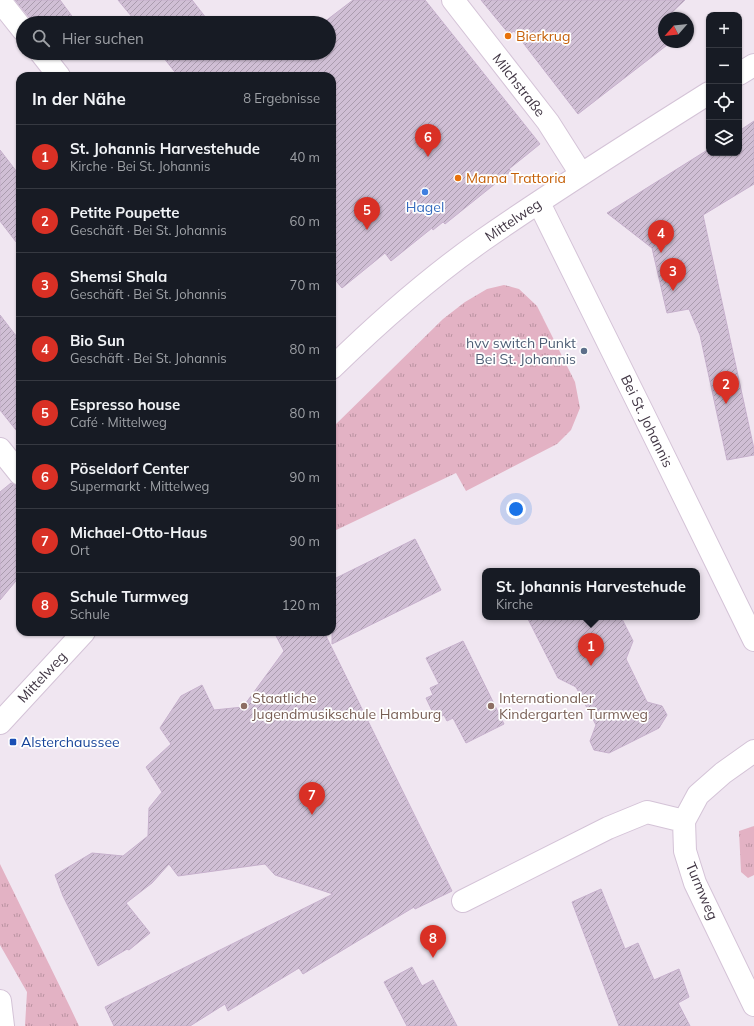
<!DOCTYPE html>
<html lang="de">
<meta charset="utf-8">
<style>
:root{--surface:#171b24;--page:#242831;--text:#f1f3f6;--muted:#9ea1a6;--line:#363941;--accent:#d93025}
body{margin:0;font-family:Mulish,sans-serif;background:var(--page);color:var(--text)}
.controls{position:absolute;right:12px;top:12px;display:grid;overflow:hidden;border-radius:8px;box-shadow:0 1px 3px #0004}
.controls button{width:36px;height:36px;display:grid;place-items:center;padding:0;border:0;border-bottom:1px solid var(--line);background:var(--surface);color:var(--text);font:20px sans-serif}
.compass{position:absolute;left:658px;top:12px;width:36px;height:36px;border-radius:50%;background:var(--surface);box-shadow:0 1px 3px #0004;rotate:242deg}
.you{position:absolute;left:516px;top:509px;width:14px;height:14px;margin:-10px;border:3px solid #fff;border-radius:50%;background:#1a73e8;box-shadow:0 0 0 6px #1a73e833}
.badge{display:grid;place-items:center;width:26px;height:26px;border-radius:50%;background:var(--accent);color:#fff;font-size:13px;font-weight:700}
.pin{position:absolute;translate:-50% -33px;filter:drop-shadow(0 1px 2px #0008)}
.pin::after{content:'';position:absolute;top:21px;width:14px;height:12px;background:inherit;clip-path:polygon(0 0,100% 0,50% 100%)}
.popup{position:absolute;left:482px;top:568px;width:218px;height:52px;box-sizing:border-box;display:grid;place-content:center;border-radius:8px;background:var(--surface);filter:drop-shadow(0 1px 3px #0005);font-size:13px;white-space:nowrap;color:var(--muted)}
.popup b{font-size:15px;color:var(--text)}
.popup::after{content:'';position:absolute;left:50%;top:100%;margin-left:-8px;border:8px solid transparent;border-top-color:var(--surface)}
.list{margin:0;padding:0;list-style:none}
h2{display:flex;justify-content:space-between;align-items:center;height:52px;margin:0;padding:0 16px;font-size:17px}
h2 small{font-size:13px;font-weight:400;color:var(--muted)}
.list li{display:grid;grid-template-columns:26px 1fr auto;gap:12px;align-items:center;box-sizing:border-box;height:64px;padding:0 16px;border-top:1px solid var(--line)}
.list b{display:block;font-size:15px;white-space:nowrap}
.list p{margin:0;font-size:13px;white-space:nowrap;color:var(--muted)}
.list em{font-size:13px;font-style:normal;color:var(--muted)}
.icon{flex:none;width:22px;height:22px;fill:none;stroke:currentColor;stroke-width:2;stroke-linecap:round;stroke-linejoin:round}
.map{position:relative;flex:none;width:754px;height:1026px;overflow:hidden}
.search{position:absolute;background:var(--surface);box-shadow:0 1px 3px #0004;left:16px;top:16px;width:320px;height:44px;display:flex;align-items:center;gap:10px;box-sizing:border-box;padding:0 14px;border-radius:22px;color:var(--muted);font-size:15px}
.panel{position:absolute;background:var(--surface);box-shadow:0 1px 3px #0004;left:16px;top:72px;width:320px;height:564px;border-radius:12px}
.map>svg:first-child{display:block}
</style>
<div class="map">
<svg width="754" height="1026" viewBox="0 0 754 1026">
<defs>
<pattern id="grass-tufts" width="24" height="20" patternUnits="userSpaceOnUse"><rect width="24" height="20" fill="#e3b2c4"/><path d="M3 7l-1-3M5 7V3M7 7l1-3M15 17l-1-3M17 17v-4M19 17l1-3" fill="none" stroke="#ba92a1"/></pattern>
<pattern id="building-hatch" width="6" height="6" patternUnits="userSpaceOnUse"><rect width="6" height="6" fill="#d0bfd5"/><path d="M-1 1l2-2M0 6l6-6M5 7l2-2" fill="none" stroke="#aa9cae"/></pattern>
</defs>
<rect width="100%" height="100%" fill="#f0e6f1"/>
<path fill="url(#grass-tufts)" d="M504 285 519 289 537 306 575 382 580 408 571 430 557 444 466 491 456 473 332 532V428L443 319 465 302 487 289Z
M754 826V875L748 878 741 872 739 831Z
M0 864 70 1007 79 1026H25L27 992 0 945Z"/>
<path fill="url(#building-hatch)" stroke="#c6b0cc" d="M15 0H60L77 23H34Z
M118 0H192L210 23H137Z
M353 0H425L540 144 509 169 511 171 445 224 443 222 433 230 432 228 391 261 385 253 342 288 332 276V76H178L160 53H329V23H323Z
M481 0H685L667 17 668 18H664V42H671L578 114 514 31 509 34Z
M754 121V184L703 215 754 449V455L727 460 700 335 689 309 667 313 652 248 607 213 709 149V153H739V131Z
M0 150 20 176V247L0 221Z
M0 315 20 341V435L0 410Z
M11 483 15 485 20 486V576L0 600V492Z
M415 539 441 590 332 644V580Z
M527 617H621L633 641 626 659 647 702 662 706 667 715 659 728 609 753 594 750 590 741 596 725 576 687 558 678Z
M274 632H324L452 891 415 909 414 907 303 974 299 968 228 1011 225 1004 190 1026H114L105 1007 333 894 275 875 265 864 178 876 169 864 152 883 126 903 150 933 129 950 127 949 98 966 63 896 55 875 92 853 123 856 148 836 149 808 162 792 146 767 171 744 160 728 181 696 202 685 214 710 243 707 284 651Z
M463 641 504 724 466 743 453 718 447 721 444 715 436 719 426 698 433 695 430 688 439 684 426 658Z
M601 889 625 949 638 943 654 980 679 969 689 997 678 1003 690 1026H619L572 902Z
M412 967 422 986 433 980 457 1026H407L384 982Z"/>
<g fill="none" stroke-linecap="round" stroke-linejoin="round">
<g stroke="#d4c3d7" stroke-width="24">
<path id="minor" d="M453 0 548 122 581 174
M0 1 23 30
M41 53 59 76
M739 74 754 65
M539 203 642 411 754 640
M332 368C379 322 429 278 483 240 556 189 633 141 709 93
M0 449 20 474
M0 723 84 632
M754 751 723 773 698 795 684 821 685 851 695 883 754 1005
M463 901 608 828 647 812 684 821
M0 1001 3 1026"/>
</g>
<use href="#minor" stroke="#fff" stroke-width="22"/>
</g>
<g fill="#e8710a" stroke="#fff" stroke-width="1.5">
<circle cx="508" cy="36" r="4"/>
<circle cx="458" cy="178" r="4"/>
</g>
<circle fill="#3f7fe0" stroke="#fff" stroke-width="1.5" cx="425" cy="192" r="4"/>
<circle fill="#5c6f8a" stroke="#fff" stroke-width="1.5" cx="584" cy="351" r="4"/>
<g fill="#8d6e63" stroke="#fff" stroke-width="1.5">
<circle cx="244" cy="706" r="4"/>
<circle cx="491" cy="706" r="4"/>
</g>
<rect fill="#1a4fb4" stroke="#fff" stroke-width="1.5" x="9" y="738" width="8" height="8" rx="2"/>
<g text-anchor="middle" stroke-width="3.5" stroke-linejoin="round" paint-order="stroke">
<g font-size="14" fill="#c56008" stroke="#fff" text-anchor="start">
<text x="516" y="41">Bierkrug</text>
<text x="466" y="183">Mama Trattoria</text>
</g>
<g font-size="14" fill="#413644" stroke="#fff">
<text transform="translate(519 85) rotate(52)" y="5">Milchstraße</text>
<text transform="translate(513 220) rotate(-34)" y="5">Mittelweg</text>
<text transform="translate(647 421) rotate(64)" y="5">Bei St. Johannis</text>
<text transform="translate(42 677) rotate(-47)" y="5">Mittelweg</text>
<text transform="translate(702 891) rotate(67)" y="5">Turmweg</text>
</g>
<g font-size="14" fill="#366cbe" stroke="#fff">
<text x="425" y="212">Hagel</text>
</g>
<g font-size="14" fill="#4e5e75" stroke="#fff" text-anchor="end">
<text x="576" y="348">hvv switch Punkt<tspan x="576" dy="16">Bei St. Johannis</tspan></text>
</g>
<g font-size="14" fill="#785e54" stroke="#fff" text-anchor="start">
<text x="252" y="703">Staatliche<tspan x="252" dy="16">Jugendmusikschule Hamburg</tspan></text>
<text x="499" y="703">Internationaler<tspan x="499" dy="16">Kindergarten Turmweg</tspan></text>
</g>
<g font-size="14" fill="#164399" stroke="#fff" text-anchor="start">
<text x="21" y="747">Alsterchaussee</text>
</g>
</g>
</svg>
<div class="controls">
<button>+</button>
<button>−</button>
<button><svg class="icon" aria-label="locate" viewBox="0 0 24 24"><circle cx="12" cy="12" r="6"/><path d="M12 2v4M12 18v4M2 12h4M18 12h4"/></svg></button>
<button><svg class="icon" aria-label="layers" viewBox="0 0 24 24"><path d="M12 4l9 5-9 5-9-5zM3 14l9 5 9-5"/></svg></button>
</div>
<svg class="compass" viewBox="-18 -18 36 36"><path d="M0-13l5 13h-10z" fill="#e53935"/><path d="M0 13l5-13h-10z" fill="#9ea1a6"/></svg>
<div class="you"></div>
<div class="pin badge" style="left:591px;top:666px">1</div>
<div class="popup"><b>St. Johannis Harvestehude</b>Kirche</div>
<div class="pin badge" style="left:726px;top:404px">2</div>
<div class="pin badge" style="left:673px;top:291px">3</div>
<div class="pin badge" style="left:661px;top:253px">4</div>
<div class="pin badge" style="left:367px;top:230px">5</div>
<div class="pin badge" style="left:428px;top:157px">6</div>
<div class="pin badge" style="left:312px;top:815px">7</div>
<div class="pin badge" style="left:433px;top:958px">8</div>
<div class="search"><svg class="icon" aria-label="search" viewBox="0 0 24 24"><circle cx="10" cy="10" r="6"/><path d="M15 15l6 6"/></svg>Hier suchen</div>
<section class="panel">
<h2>In der Nähe<small>8 Ergebnisse</small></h2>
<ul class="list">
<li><span class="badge">1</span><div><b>St. Johannis Harvestehude</b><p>Kirche · Bei St. Johannis</p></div><em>40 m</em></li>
<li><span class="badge">2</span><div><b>Petite Poupette</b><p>Geschäft · Bei St. Johannis</p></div><em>60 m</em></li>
<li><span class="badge">3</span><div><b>Shemsi Shala</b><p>Geschäft · Bei St. Johannis</p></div><em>70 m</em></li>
<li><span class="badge">4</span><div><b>Bio Sun</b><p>Geschäft · Bei St. Johannis</p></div><em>80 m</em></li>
<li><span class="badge">5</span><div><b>Espresso house</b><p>Café · Mittelweg</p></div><em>80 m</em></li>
<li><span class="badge">6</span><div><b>Pöseldorf Center</b><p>Supermarkt · Mittelweg</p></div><em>90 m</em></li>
<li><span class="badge">7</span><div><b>Michael-Otto-Haus</b><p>Ort</p></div><em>90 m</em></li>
<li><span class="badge">8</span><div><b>Schule Turmweg</b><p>Schule</p></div><em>120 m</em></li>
</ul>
</section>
</div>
